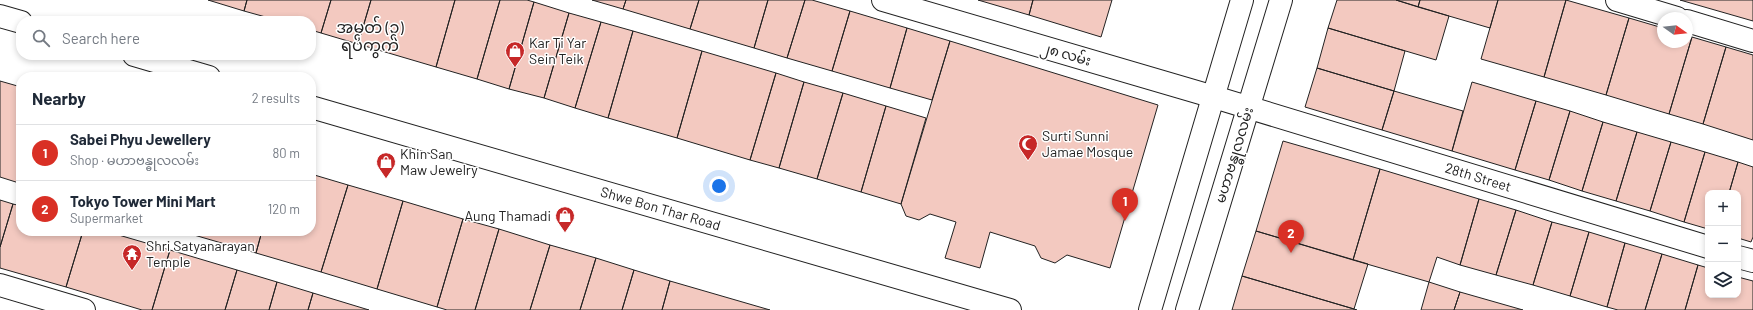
<!DOCTYPE html>
<meta charset="utf-8">
<style>
:root{--surface:#fff;--page:#f6f6f7;--text:#1f2937;--muted:#747a83;--line:#e0e1e3;--accent:#d93025}
body{margin:0;font-family:Barlow,"Noto Sans Myanmar",sans-serif;background:var(--page);color:var(--text)}
.controls{position:absolute;right:12px;bottom:12px;display:grid;overflow:hidden;border-radius:8px;box-shadow:0 2px 6px #0003}
.controls button{width:36px;height:36px;display:grid;place-items:center;padding:0;border:0;border-bottom:1px solid var(--line);background:var(--surface);color:var(--text);font:20px sans-serif}
.compass{position:absolute;left:1657px;top:12px;width:36px;height:36px;border-radius:50%;background:var(--surface);box-shadow:0 2px 6px #0003;rotate:105deg}
.you{position:absolute;left:719px;top:186px;width:14px;height:14px;margin:-10px;border:3px solid #fff;border-radius:50%;background:#1a73e8;box-shadow:0 0 0 6px #1a73e833}
.badge{display:grid;place-items:center;width:26px;height:26px;border-radius:50%;background:var(--accent);color:#fff;font-size:13px;font-weight:700}
.pin{position:absolute;translate:-50% -33px;filter:drop-shadow(0 1px 2px #0008)}
.pin::after{content:'';position:absolute;top:21px;width:14px;height:12px;background:inherit;clip-path:polygon(0 0,100% 0,50% 100%)}
.list{margin:0;padding:0;list-style:none}
h2{display:flex;justify-content:space-between;align-items:center;height:52px;margin:0;padding:0 16px;font-size:17px}
h2 small{font-size:13px;font-weight:400;color:var(--muted)}
.list li{display:grid;grid-template-columns:26px 1fr auto;gap:12px;align-items:center;box-sizing:border-box;height:56px;padding:0 16px;border-top:1px solid var(--line)}
.list b{display:block;font-size:15px;white-space:nowrap}
.list p{margin:0;font-size:13px;white-space:nowrap;color:var(--muted)}
.list em{font-size:13px;font-style:normal;color:var(--muted)}
.icon{flex:none;width:22px;height:22px;fill:none;stroke:currentColor;stroke-width:2;stroke-linecap:round;stroke-linejoin:round}
.map{position:relative;flex:none;width:1753px;height:310px;overflow:hidden}
.search{position:absolute;background:var(--surface);box-shadow:0 2px 6px #0003;left:16px;top:16px;width:300px;height:44px;display:flex;align-items:center;gap:10px;box-sizing:border-box;padding:0 14px;border-radius:16px;color:var(--muted);font-size:15px}
.panel{position:absolute;background:var(--surface);box-shadow:0 2px 6px #0003;left:16px;top:72px;width:300px;height:164px;border-radius:16px}
.map>svg:first-child{display:block}
</style>
<div class="map">
<svg width="1753" height="310" viewBox="0 0 1753 310">
<rect width="100%" height="100%" fill="#fff"/>
<path fill="#f3c9c0" stroke="#222" d="M208 0H247L244 11Z
M247 0H331L321 33 311 30V21H280L244 11Z
M331 0H371L358 44 321 33Z
M371 0H455L436 67 358 44Z
M455 0H500L477 79 436 67Z
M500 0H527L534 2 509 89 477 79Z
M592 0H626L623 9Z
M626 0H699L690 29 623 9Z
M699 0H768L754 48 690 29Z
M768 0H805L787 58 754 48Z
M805 0H812L850 11 832 71 787 58Z
M978 0H1033L1029 15Z
M1033 0H1112L1101 37 1029 15Z
M1337 0H1396L1449 16 1436 60 1328 28Z
M1396 0H1420L1418 7Z
M1420 0H1498L1490 28 1418 7Z
M1498 0H1566L1544 77 1481 59Z
M1566 0 1629 18 1606 95 1544 77Z
M1680 0H1753V21Z
M534 2 569 13 544 98 509 89Z
M850 11 907 28 890 88 832 71Z
M569 13 601 22 575 108 544 98Z
M1629 18 1663 28V42H1687V35L1692 37 1669 114 1606 95Z
M601 22 633 31 608 118 575 108Z
M907 28 950 41 932 100 890 88Z
M1328 28 1405 51 1394 91 1317 68Z
M633 31 702 51 677 138 608 118Z
M1692 37 1726 47 1703 124 1669 114Z
M950 41 1158 105 1110 268 1067 255 1055 263 1041 258 1035 246 990 232 980 268 945 258 956 222 930 214 919 220 906 216 901 204Z
M1726 47 1753 55V140L1703 124Z
M702 51 776 73 750 160 677 138Z
M1317 68 1394 91 1382 130 1305 107Z
M776 73 804 82 779 168 750 160Z
M0 81 21 87V178L19 183 0 177Z
M804 82 843 93 817 179 779 168Z
M1472 82 1536 101 1515 170 1452 151Z
M1394 91 1463 111 1452 151 1382 130Z
M843 93 886 106 861 192 817 179Z
M1536 101 1570 111 1549 180 1515 170Z
M886 106 926 118 901 204 861 192Z
M1570 111 1603 122 1582 191 1549 180Z
M1603 122 1637 132 1616 201 1582 191Z
M1637 132 1671 142 1650 211 1616 201Z
M1283 141 1380 169 1353 260 1256 231Z
M1671 142 1705 152 1684 222 1650 211Z
M1705 152 1738 162 1729 193H1708V229L1684 222Z
M1738 162 1753 167V237L1751 242 1738 238V193H1729Z
M1380 169 1479 199 1460 265 1437 257 1429 282 1353 260Z
M311 174 348 185 321 272 256 253 262 231H311Z
M348 185 403 201 377 289 321 272Z
M1479 199 1516 210 1496 275 1460 265Z
M0 200 13 204 0 247Z
M403 201 463 219 437 307 377 289Z
M13 204 21 206V231H83L66 287 0 268V247Z
M1516 210 1552 222 1533 285 1496 275Z
M463 219 499 229 475 310H447L437 307Z
M1552 222 1589 232 1570 296 1533 285Z
M499 229 550 245 530 310H475Z
M83 231H105L170 250 152 310H142L66 287Z
M195 231H262L256 253 194 235Z
M1256 231 1368 264 1354 309 1242 276Z
M1589 232 1625 243 1607 307 1570 296Z
M1625 243 1662 254 1645 310H1618L1607 307Z
M550 245 596 258 580 310H530Z
M170 250 237 270 225 310H152Z
M1662 254 1698 265 1685 310H1645Z
M596 258 634 270 622 310H580Z
M1698 265 1708 268V295H1738V277L1753 281V310H1685Z
M237 270 277 282 269 310H225Z
M634 270 670 281 662 310H622Z
M1242 276 1354 309 1357 310H1232Z
M670 281 770 310H662Z
M277 282 313 293 308 310H269Z
M1429 282 1460 292 1454 310H1421Z
M1460 292 1523 310H1454Z
M313 293 369 310H308Z"/>
<g fill="none" stroke-linecap="round" stroke-linejoin="round">
<g stroke="#222" stroke-width="24">
<g id="minor">
<path id="s1" d="M883 0 1214 97 1708 247"/>
<path d="M1617 0 1677 18"/>
<path d="M1687 21 1753 41"/>
<path d="M1738 257 1753 261"/>
<path d="M0 285 84 310"/>
</g>
</g>
<g stroke="#222" stroke-width="24">
<g id="major">
<path d="M0 16 21 22"/>
<path d="M134 55 209 77"/>
<path id="s2" d="M311 107 1010 310"/>
<path d="M1150 310 1242 0"/>
<path d="M1187 310 1281 0"/>
</g>
</g>
<use href="#minor" stroke="#fff" stroke-width="22"/>
<use href="#major" stroke="#fff" stroke-width="22"/>
</g>
<defs>
<g id="shop-pin" transform="scale(1)"><path d="M0 17L-7.5 6A9.5 9.5 0 1 1 7.5 6Z" fill="#c62828" stroke="#fff"/><path d="M-5-2.5h2.3a2.7 3.5 0 0 1 5.4 0H5L5.5 6h-11ZM-1.5-2.5h3a1.5 2.3 0 0 0-3 0Z" fill="#fff"/></g>
<g id="mosque-pin" transform="scale(1)"><path d="M0 17L-7.5 6A9.5 9.5 0 1 1 7.5 6Z" fill="#c62828" stroke="#fff"/><path d="M3.5-4.9A6 6 0 1 0 3.5 4.9A5 5 0 1 1 3.5-4.9Z" fill="#fff"/></g>
<g id="temple-pin" transform="scale(1)"><path d="M0 17L-7.5 6A9.5 9.5 0 1 1 7.5 6Z" fill="#c62828" stroke="#fff"/><path d="M0-6L5-2H3V0L6.5 2.5H4V6H1.5V3h-3V6H-4V2.5H-6.5L-3 0V-2H-5Z" fill="#fff"/></g>
</defs>
<g fill-rule="evenodd">
<use href="#shop-pin" x="515" y="51"/>
<use href="#mosque-pin" x="1028" y="144"/>
<use href="#shop-pin" x="386" y="162"/>
<use href="#shop-pin" x="565" y="216"/>
<use href="#temple-pin" x="132" y="254"/>
</g>
<g text-anchor="middle" stroke-width="3" stroke-linejoin="round" paint-order="stroke">
<g font-size="14" fill="#222" stroke="#fff" text-anchor="start">
<text x="529" y="48">Kar Ti Yar<tspan x="529" dy="16">Sein Teik</tspan></text>
<text x="1042" y="141">Surti Sunni<tspan x="1042" dy="16">Jamae Mosque</tspan></text>
<text x="400" y="159">Khin San<tspan x="400" dy="16">Maw Jewelry</tspan></text>
<text x="551" y="221" text-anchor="end">Aung Thamadi</text>
<text x="146" y="251">Shri Satyanarayan<tspan x="146" dy="16">Temple</tspan></text>
</g>
<g font-size="14" fill="#222" stroke="#fff">
<text transform="translate(1066 54) rotate(16)" y="5">၂၈ လမ်း</text>
<text transform="translate(1234 155) rotate(-73)" y="5">မဟာဗန္ဓုလလမ်း</text>
<text dy="5" stroke="none"><textPath href="#s1" startOffset="621">28th Street</textPath></text>
<text dy="5" stroke="none"><textPath href="#s2" startOffset="364">Shwe Bon Thar Road</textPath></text>
</g>
<g font-size="16" fill="#222" stroke="#fff">
<text x="370" y="33">အမှတ် (၃)<tspan x="370" dy="18">ရပ်ကွက်</tspan></text>
</g>
</g>
</svg>
<div class="controls">
<button>+</button>
<button>−</button>
<button><svg class="icon" aria-label="layers" viewBox="0 0 24 24"><path d="M12 4l9 5-9 5-9-5zM3 14l9 5 9-5"/></svg></button>
</div>
<svg class="compass" viewBox="-18 -18 36 36"><path d="M0-13l5 13h-10z" fill="#e53935"/><path d="M0 13l5-13h-10z" fill="#747a83"/></svg>
<div class="you"></div>
<div class="pin badge" style="left:1125px;top:221px">1</div>
<div class="pin badge" style="left:1291px;top:253px">2</div>
<div class="search"><svg class="icon" aria-label="search" viewBox="0 0 24 24"><circle cx="10" cy="10" r="6"/><path d="M15 15l6 6"/></svg>Search here</div>
<section class="panel">
<h2>Nearby<small>2 results</small></h2>
<ul class="list">
<li><span class="badge">1</span><div><b>Sabei Phyu Jewellery</b><p>Shop · မဟာဗန္ဓုလလမ်း</p></div><em>80 m</em></li>
<li><span class="badge">2</span><div><b>Tokyo Tower Mini Mart</b><p>Supermarket</p></div><em>120 m</em></li>
</ul>
</section>
</div>
